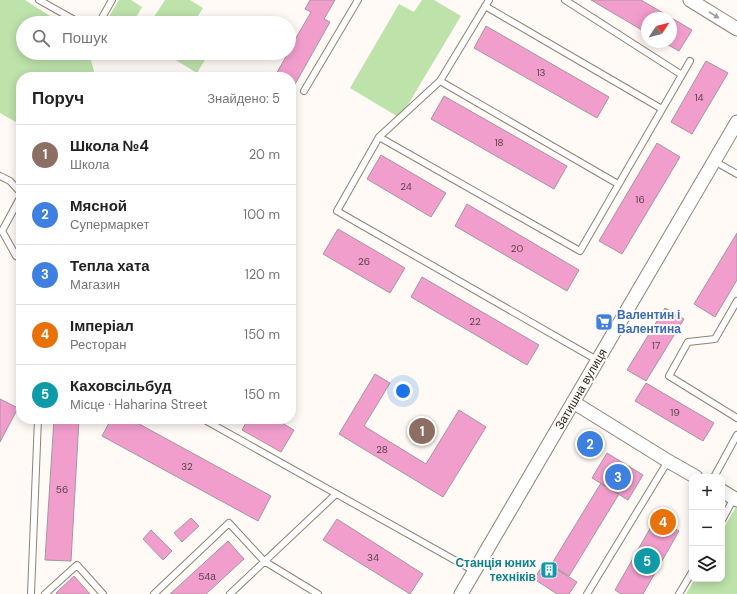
<!DOCTYPE html>
<html lang="uk">
<meta charset="utf-8">
<style>
:root{--surface:#fff;--page:#f2f2f2;--text:#222;--muted:#767676;--line:#e0e0e0;--accent:#0b8043}
body{margin:0;font-family:"DM Sans",sans-serif;background:var(--page);color:var(--text)}
.controls{position:absolute;right:12px;bottom:12px;display:grid;overflow:hidden;border-radius:8px;box-shadow:0 2px 10px #0003}
.controls button{width:36px;height:36px;display:grid;place-items:center;padding:0;border:0;border-bottom:1px solid var(--line);background:var(--surface);color:var(--text);font:20px sans-serif}
.compass{position:absolute;left:641px;top:12px;width:36px;height:36px;border-radius:50%;background:var(--surface);box-shadow:0 2px 10px #0003;rotate:55deg}
.you{position:absolute;left:403px;top:391px;width:14px;height:14px;margin:-10px;border:3px solid #fff;border-radius:50%;background:#1a73e8;box-shadow:0 0 0 6px #1a73e833}
.badge{display:grid;place-items:center;width:26px;height:26px;border-radius:50%;background:var(--accent);color:#fff;font-size:13px;font-weight:700}
.pin{position:absolute;translate:-50% -50%;border:2px solid #fff;box-shadow:0 1px 4px #0006}
.list{margin:0;padding:0;list-style:none}
h2{display:flex;justify-content:space-between;align-items:center;height:52px;margin:0;padding:0 16px;font-size:17px}
h2 small{font-size:13px;font-weight:400;color:var(--muted)}
.list li{display:grid;grid-template-columns:26px 1fr auto;gap:12px;align-items:center;box-sizing:border-box;height:60px;padding:0 16px;border-top:1px solid var(--line)}
.list b{display:block;font-size:15px;white-space:nowrap}
.list p{margin:0;font-size:13px;white-space:nowrap;color:var(--muted)}
.list em{font-size:13px;font-style:normal;color:var(--muted)}
.icon{flex:none;width:22px;height:22px;fill:none;stroke:currentColor;stroke-width:2;stroke-linecap:round;stroke-linejoin:round}
.map{position:relative;flex:none;width:737px;height:594px;overflow:hidden}
.search{position:absolute;background:var(--surface);box-shadow:0 2px 10px #0003;left:16px;top:16px;width:280px;height:44px;display:flex;align-items:center;gap:10px;box-sizing:border-box;padding:0 14px;border-radius:22px;color:var(--muted);font-size:15px}
.panel{position:absolute;background:var(--surface);box-shadow:0 2px 10px #0003;left:16px;top:72px;width:280px;height:352px;border-radius:16px}
.map>svg:first-child{display:block}
</style>
<div class="map">
<svg width="737" height="594" viewBox="0 0 737 594">
<rect width="100%" height="100%" fill="#fffaf5"/>
<path fill="#bde2aa" d="M0 0H25L61 23H23V53H89L94 71V77H21V125L0 113Z
M119 0H131L142 7 133 23H117L108 18Z
M165 0H190L203 8 194 22 195 23H150Z
M422 0H434L461 16 400 118 350 88 399 4 414 12Z
M164 53H209L197 73Z
M737 505V594H686L695 579H722V531Z"/>
<path fill="#f19ecd" stroke="#a6959e" d="M310 0H335L324 19 330 22 294 86 291 85V77H277L275 76 288 53H289V50L311 12 305 9Z
M591 0H641L692 30 679 51 663 42H671V18H647V33Z
M486 26 609 97 597 118 474 48Z
M706 61 728 73 692 134 671 122Z
M444 96 567 166 554 189 431 119Z
M657 143 680 157 622 254 599 241Z
M381 155 446 193 431 217 367 179Z
M467 204 579 270 567 291 455 226Z
M338 229 405 268 390 293 323 254Z
M737 233V280L715 317 694 304Z
M422 277 539 345 527 365 411 297Z
M665 308 684 319 646 381 627 370Z
M375 374 390 383 364 426 426 464 459 410 486 427 443 497 339 434Z
M646 383 714 423 703 441 635 401Z
M0 399 18 408 0 442Z
M54 419H79L71 561 45 560Z
M111 419H130L271 496 258 521 102 436Z
M248 419H275L294 430 281 452 242 430Z
M607 453 643 475 628 500 592 478Z
M601 483 619 494 569 576 551 565Z
M191 518 199 526 182 542 174 533Z
M656 518 679 531 643 594H621L615 590Z
M337 519 423 574 410 594 323 540Z
M151 530 172 551 163 560 143 539Z
M228 541 244 559 206 594H170Z
M545 562 577 582 569 594H557L534 579Z
M74 576 90 594H57L56 593Z"/>
<g fill="none" stroke-linecap="round" stroke-linejoin="round">
<g stroke="#8d8376" stroke-width="8">
<path id="lane" d="M39 0 80 23
M489 0 440 81 379 137 337 211 597 360
M565 0 682 75
M485 6 662 109
M99 23 112 0
M440 81 618 184
M304 91 358 0
M379 137 580 251 690 61
M714 161 737 174
M0 176 10 181 21 193
M21 196 2 231 16 256 21 259
M737 301 715 339 688 342 669 376 737 418
M203 419 474 571
M714 477 737 435
M722 520 734 498
M31 594 38 419
M45 594 77 565 103 594
M154 594 229 523 264 561 318 594
M230 594 336 494
M587 594 668 461
M679 594 692 572"/>
</g>
<g stroke="#8d8376" stroke-width="15">
<path id="street" d="M690 0 737 29
M573 402 668 461 696 477
M722 491 737 500
M461 594 737 122"/>
</g>
<use href="#lane" stroke="#fff" stroke-width="6"/>
<use href="#street" stroke="#fff" stroke-width="13"/>
</g>
<defs><path id="oneway-solid" d="M-6-.8H1V-3.2L6.5 0L1 3.2V.8H-6Z"/></defs>
<use fill="#9e9c9a" href="#oneway-solid" transform="translate(714 15) rotate(32)"/>
<defs>
<g id="supermarket-square" transform="scale(0.9)"><rect x="-9" y="-9" width="18" height="18" rx="4" fill="#3f7fe0" stroke="#fffaf5"/><path d="M-6-5.5h2.5l.6 2H6L4.5 2H-2.5L-4.4-4H-6ZM-1.5 3.2a1.3 1.3 0 1 0 .1 0ZM3 3.2a1.3 1.3 0 1 0 .1 0Z" fill="#fff"/></g>
<g id="building-square" transform="scale(0.9)"><rect x="-9" y="-9" width="18" height="18" rx="4" fill="#0f9aa8" stroke="#fffaf5"/><path d="M-4-6H4V6H1V3H-1V6H-4ZM-2.5-4.3h1.7v1.8h-1.7ZM.8-4.3h1.7v1.8H.8ZM-2.5-1h1.7V.8h-1.7ZM.8-1h1.7V.8H.8Z" fill="#fff"/></g>
</defs>
<g fill-rule="evenodd">
<use href="#supermarket-square" x="604" y="322"/>
<use href="#building-square" x="549" y="570"/>
</g>
<g text-anchor="middle" stroke-width="4" stroke-linejoin="round" paint-order="stroke">
<g font-size="10" fill="#5a424a">
<text x="541" y="76">13</text>
<text x="699" y="101">14</text>
<text x="499" y="146">18</text>
<text x="406" y="190">24</text>
<text x="640" y="203">16</text>
<text x="517" y="252">20</text>
<text x="364" y="265">26</text>
<text x="475" y="325">22</text>
<text x="656" y="349">17</text>
<text x="675" y="416">19</text>
<text x="382" y="453">28</text>
<text x="187" y="470">32</text>
<text x="62" y="493">56</text>
<text x="373" y="561">34</text>
<text x="207" y="580">54а</text>
</g>
<g font-size="12" font-weight="bold" fill="#366cbe" stroke="#fffaf5" text-anchor="start">
<text x="617" y="319">Валентин і<tspan x="617" dy="14">Валентина</tspan></text>
</g>
<g font-size="12" fill="#28241f" stroke="#fffaf5">
<text transform="translate(581 389) rotate(-60)" y="4">Затишна вулиця</text>
</g>
<g font-size="12" font-weight="bold" fill="#0d838f" stroke="#fffaf5" text-anchor="end">
<text x="536" y="567">Станція юних<tspan x="536" dy="14">техніків</tspan></text>
</g>
</g>
</svg>
<div class="controls">
<button>+</button>
<button>−</button>
<button><svg class="icon" aria-label="layers" viewBox="0 0 24 24"><path d="M12 4l9 5-9 5-9-5zM3 14l9 5 9-5"/></svg></button>
</div>
<svg class="compass" viewBox="-18 -18 36 36"><path d="M0-13l5 13h-10z" fill="#e53935"/><path d="M0 13l5-13h-10z" fill="#767676"/></svg>
<div class="you"></div>
<div class="pin badge" style="left:422px;top:431px;background:#8d6e63">1</div>
<div class="pin badge" style="left:590px;top:444px;background:#3f7fe0">2</div>
<div class="pin badge" style="left:618px;top:477px;background:#3f7fe0">3</div>
<div class="pin badge" style="left:663px;top:522px;background:#e8710a">4</div>
<div class="pin badge" style="left:647px;top:561px;background:#0f9aa8">5</div>
<div class="search"><svg class="icon" aria-label="search" viewBox="0 0 24 24"><circle cx="10" cy="10" r="6"/><path d="M15 15l6 6"/></svg>Пошук</div>
<section class="panel">
<h2>Поруч<small>Знайдено: 5</small></h2>
<ul class="list">
<li><span class="badge" style="background:#8d6e63">1</span><div><b>Школа №4</b><p>Школа</p></div><em>20 m</em></li>
<li><span class="badge" style="background:#3f7fe0">2</span><div><b>Мясной</b><p>Супермаркет</p></div><em>100 m</em></li>
<li><span class="badge" style="background:#3f7fe0">3</span><div><b>Тепла хата</b><p>Магазин</p></div><em>120 m</em></li>
<li><span class="badge" style="background:#e8710a">4</span><div><b>Імперіал</b><p>Ресторан</p></div><em>150 m</em></li>
<li><span class="badge" style="background:#0f9aa8">5</span><div><b>Каховсільбуд</b><p>Місце · Haharina Street</p></div><em>150 m</em></li>
</ul>
</section>
</div>
